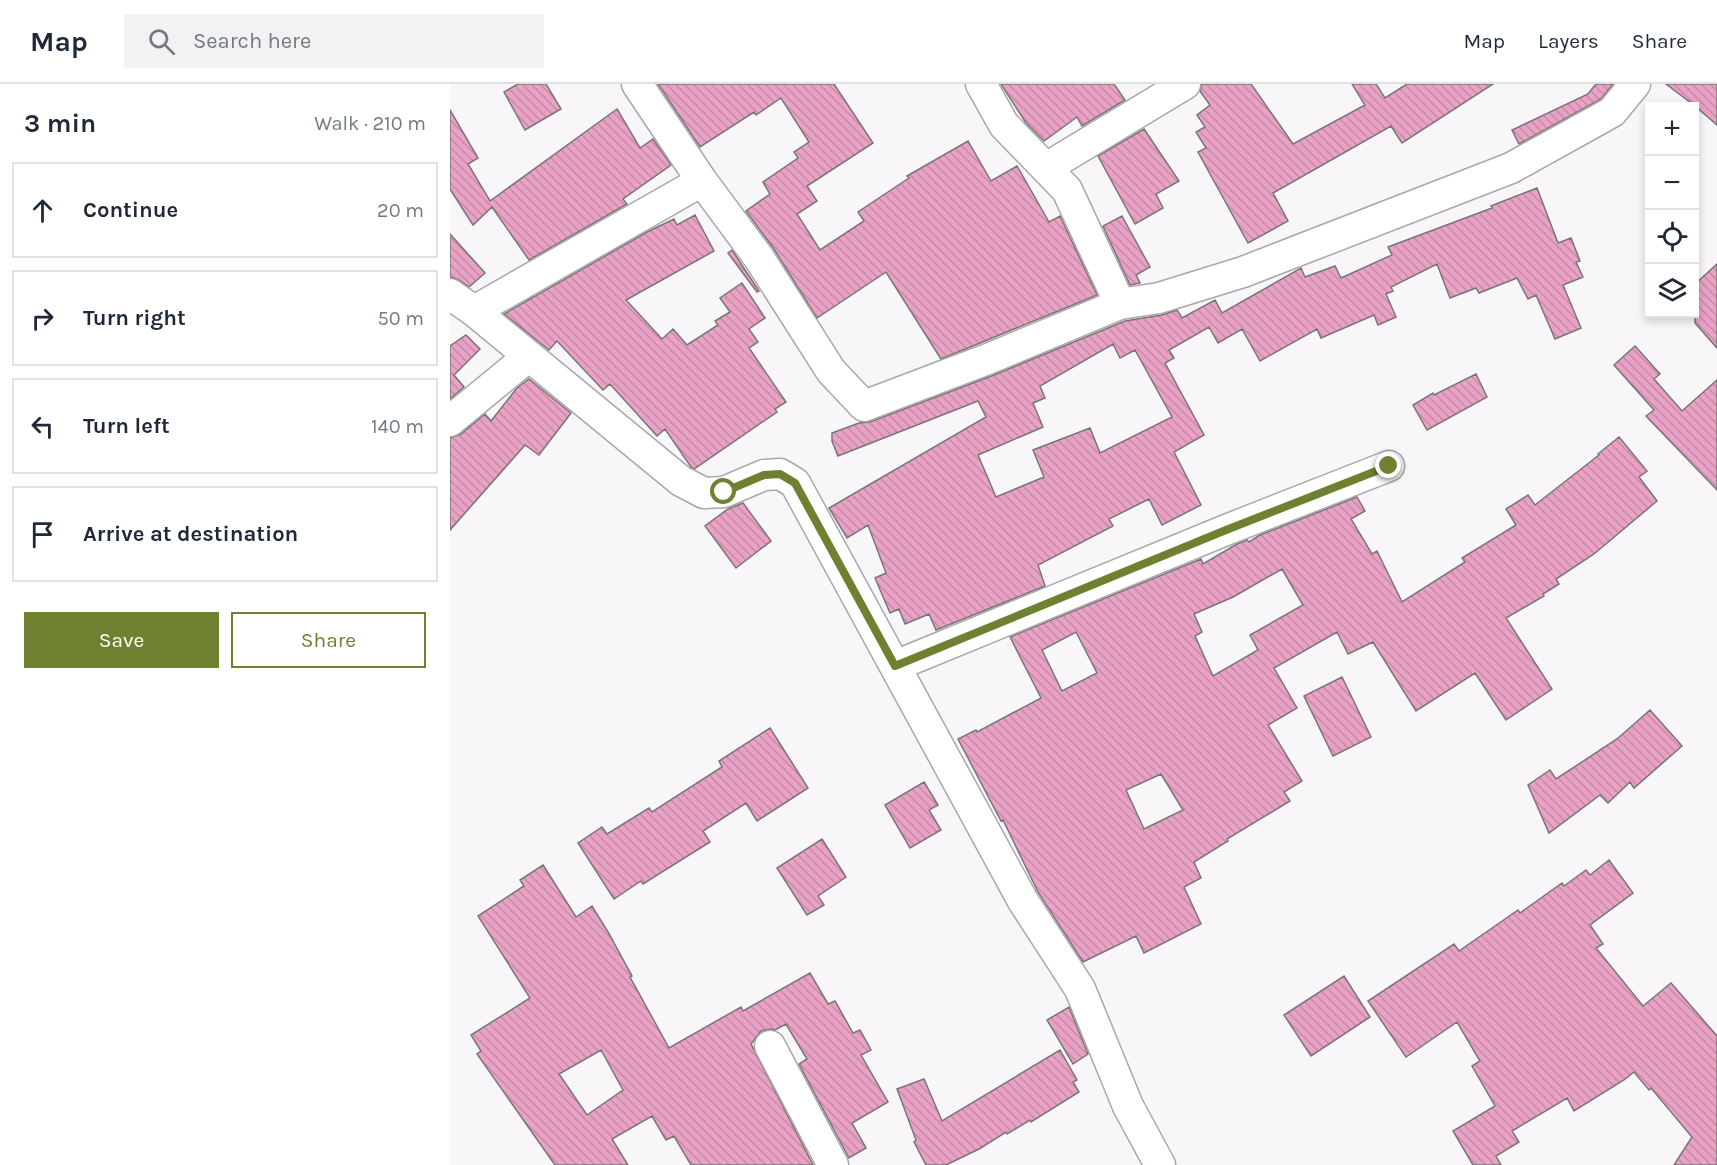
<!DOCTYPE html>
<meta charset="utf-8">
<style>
:root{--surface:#fff;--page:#f2f2f3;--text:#1f2937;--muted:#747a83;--line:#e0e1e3;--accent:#6e8131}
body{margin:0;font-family:Karla,sans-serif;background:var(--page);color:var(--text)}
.controls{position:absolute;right:18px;top:18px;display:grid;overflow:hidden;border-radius:0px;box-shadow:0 3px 9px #0003}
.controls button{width:54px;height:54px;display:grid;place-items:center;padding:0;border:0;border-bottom:2px solid var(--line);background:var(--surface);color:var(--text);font:30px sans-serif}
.stop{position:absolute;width:18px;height:18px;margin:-14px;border:4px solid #6e8131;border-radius:50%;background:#fff}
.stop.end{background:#6e8131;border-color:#fff;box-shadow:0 2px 6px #0008}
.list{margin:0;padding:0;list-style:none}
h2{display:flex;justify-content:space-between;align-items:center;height:78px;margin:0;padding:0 24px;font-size:26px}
h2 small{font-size:20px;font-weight:400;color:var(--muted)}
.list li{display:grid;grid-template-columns:39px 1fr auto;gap:18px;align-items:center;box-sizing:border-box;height:96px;margin:0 12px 12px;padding:0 12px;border:2px solid var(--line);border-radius:0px}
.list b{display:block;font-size:22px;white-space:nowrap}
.list em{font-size:20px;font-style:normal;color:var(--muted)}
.actions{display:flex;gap:12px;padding:18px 24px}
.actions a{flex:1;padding:14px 0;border:2px solid var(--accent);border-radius:0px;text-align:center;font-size:21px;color:var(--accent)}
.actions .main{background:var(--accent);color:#fff}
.icon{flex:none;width:33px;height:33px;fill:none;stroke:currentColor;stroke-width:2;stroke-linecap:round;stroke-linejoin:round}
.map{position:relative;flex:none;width:1267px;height:1081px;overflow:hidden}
header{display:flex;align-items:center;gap:36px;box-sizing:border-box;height:84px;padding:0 30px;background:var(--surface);border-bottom:2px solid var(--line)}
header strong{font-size:28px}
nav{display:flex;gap:33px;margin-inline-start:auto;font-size:21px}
.search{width:420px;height:54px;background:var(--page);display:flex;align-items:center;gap:15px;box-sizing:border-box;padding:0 21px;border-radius:0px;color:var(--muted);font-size:22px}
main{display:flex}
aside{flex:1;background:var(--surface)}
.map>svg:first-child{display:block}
</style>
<header>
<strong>Map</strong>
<div class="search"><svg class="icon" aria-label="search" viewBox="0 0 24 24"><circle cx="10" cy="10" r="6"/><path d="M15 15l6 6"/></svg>Search here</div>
<nav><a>Map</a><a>Layers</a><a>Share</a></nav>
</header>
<main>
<aside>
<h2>3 min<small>Walk · 210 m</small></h2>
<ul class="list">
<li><svg class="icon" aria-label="ahead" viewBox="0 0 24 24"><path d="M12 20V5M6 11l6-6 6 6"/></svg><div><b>Continue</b></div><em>20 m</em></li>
<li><svg class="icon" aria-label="right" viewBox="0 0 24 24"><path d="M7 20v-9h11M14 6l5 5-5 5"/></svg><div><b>Turn right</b></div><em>50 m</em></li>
<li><svg class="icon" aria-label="left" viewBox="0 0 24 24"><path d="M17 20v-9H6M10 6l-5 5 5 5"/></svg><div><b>Turn left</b></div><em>140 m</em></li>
<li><svg class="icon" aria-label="arrive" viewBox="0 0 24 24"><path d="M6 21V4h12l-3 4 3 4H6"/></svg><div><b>Arrive at destination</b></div></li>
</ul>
<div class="actions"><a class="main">Save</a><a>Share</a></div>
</aside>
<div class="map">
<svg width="1267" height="1081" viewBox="0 0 1267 1081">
<defs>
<pattern id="building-back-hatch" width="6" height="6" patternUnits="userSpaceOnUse" patternTransform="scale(1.5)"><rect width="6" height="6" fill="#e9a2c5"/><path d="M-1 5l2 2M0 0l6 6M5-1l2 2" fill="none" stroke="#c78ba9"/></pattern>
</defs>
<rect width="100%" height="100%" fill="#f9f6fa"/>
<path fill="url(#building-back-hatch)" stroke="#797576" stroke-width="1.5" fill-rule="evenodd" d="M68 0H96L111 25 75 46 54 8Z
M208 0H384L423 59 357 102 367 117 347 130 370 166 414 137 408 128 459 94 457 92 518 57 541 97 567 82 599 138 610 132 647 211 491 275 436 188 367 234 324 165 296 127 320 110 313 98 348 74 344 68 359 58 331 14 306 31 304 28 250 63Z
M551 0H664L675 16 632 42 627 33 594 57 576 39Z
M752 0H801L843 60 915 21 902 0H926L935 14 957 0H1043L952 59 941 42 823 109 838 137 798 159 748 68 756 64 746 48 755 43 747 31 760 21 750 7Z
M1146 0H1163L1151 15 1069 60 1062 46 1138 10Z
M1216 0H1267V41L1245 22Z
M167 25 190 64 203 55 221 81 173 115 177 120 79 176 42 123 23 141 0 105V26L28 74 18 80 40 117Z
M694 45 729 97 706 110 713 124 685 140 648 72Z
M1087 104 1108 159 1121 154 1130 177 1126 178 1133 193 1113 201 1131 244 1105 255 1086 211 1078 215 1067 194 1029 209 1026 204 1000 214 987 180 941 203 943 207 936 210 946 233 928 241 924 231 871 254 867 245 810 277 792 245 768 259 759 243 719 266 724 274 715 279 754 351 724 368 751 421 712 441 699 415 659 435 663 442 588 481 595 502 486 546 479 530 455 540 449 525 440 529 425 494 436 489 418 441 397 454 379 424 536 333 528 317 388 372 382 357V349L409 339 420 338 544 291 675 237 712 231 727 226 732 234 765 216 772 229 851 184 855 193 885 182 891 194 942 171 938 163 1042 124 1041 122ZM663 260 670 274 685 266 722 333 650 369 640 344 583 366 594 393 546 413 528 371 593 343 583 319 595 314 590 302Z
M245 131 264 167 176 216 212 255 223 245 237 261 268 241 265 237 280 228 270 214 292 199 315 234 299 245 308 258 299 264 336 318 325 325 327 328 244 385 241 383 215 345 207 352 160 300 153 306 107 257 99 266 54 230 197 148 224 135 227 141Z
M672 132 700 183 686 191 690 199 680 201 653 142Z
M0 150 35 189 19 203 9 196 0 193Z
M282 166 309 207 307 208 278 169Z
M1267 180V264L1245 239V200Z
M16 251 30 265 4 291 14 303 0 315V262Z
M1185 262 1210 290 1204 295 1232 327 1267 296V406L1196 332 1204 326 1164 281Z
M1026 290 1037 313 977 346 963 321 983 309 984 311Z
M79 295 121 329 89 371 75 361 0 446V354L11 350 35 330 41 337 67 304Z
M1169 353 1197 387 1189 393 1207 417 1144 470 1106 495 1109 500 1093 510 1094 512 1056 534 1102 605 1056 636 1025 589 966 627 923 558 898 570 887 548 824 584 847 624 818 641 852 697 834 708 840 717 777 755 778 757 744 778 751 794 734 803 751 840 694 869 686 852 633 878 588 808 553 736 551 737 508 655 526 646 527 648 591 614 560 553 751 475 753 480 787 460 797 456 799 458 810 451 907 413 915 427 901 435 922 470 927 467 952 518 1015 478 1012 474 1066 441 1056 425 1078 411 1085 421 1149 371 1148 370ZM832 485 853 521 800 551 808 566 763 592 745 552 752 548 744 530 783 513ZM626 548 647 589 612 607 592 566ZM711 690 733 726 694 745 676 706Z
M293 419 321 457 286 484 255 442 278 425Z
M892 593 921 653 883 672 854 612Z
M1200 626 1232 662 1184 704 1180 698 1158 719 1150 711 1099 749 1078 701 1100 686 1106 695 1167 655Z
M320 644 358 704 307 737 296 719 253 747 260 758 193 800 191 797 164 815 128 759 152 743 157 750 199 724 202 728 272 683 269 677Z
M474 698 488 721 479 726 491 746 460 764 435 721Z
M372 755 396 793 368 812 374 821 357 831 327 784Z
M1159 776 1183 809 1140 841 1153 860 1146 864 1193 922 1221 899 1267 952V1081H1224L1242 1053 1201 1004 1199 1006 1184 988 1174 996 1124 1027 1117 1014 1062 1047 1069 1058 1046 1072 1051 1081H1023L1003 1047 1045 1022 1022 982 1030 977 1007 938 956 973 918 917 1004 860 1009 867 1068 826 1070 829 1112 799 1114 802 1136 786 1140 791Z
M93 781 126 833 142 822 158 848 182 892 180 893 219 964 291 923 293 927 360 889 378 920 385 917 403 949 410 946 421 966 411 971 438 1018 402 1039 416 1064 399 1074 349 980 357 975 336 940 325 946 320 945 311 947 301 960 363 1081H241L224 1052 216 1056 202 1032 162 1055 178 1081H105L27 970 31 967 21 951 80 914 28 832 74 802 70 796ZM151 966 173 1006 137 1031 109 990Z
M894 892 920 933 861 972 834 931Z
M619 923 638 970 623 980 597 936Z
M610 966 627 996 623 998 629 1008 581 1038 580 1036 557 1050 556 1048 529 1065 496 1081H476L464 1058 466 1056 447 1005 474 995 492 1037Z"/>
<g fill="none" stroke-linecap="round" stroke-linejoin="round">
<g stroke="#aaa7ab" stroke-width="33">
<path id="minor" d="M187 0 252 97 309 174 381 287 414 322 538 275 670 220 709 214 793 188 1061 84 1162 28 1185 0
M531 0 554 41 617 106 670 220
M596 84 735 0
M0 210 24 227 231 397 254 409 274 408 314 391 330 390 345 399 573 817 630 905 678 1022 710 1081
M24 227 252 97
M0 337 79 272
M445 582 776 446 939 382
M320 962 383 1081"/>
</g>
<use href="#minor" stroke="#fff" stroke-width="30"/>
</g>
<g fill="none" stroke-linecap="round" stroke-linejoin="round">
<path stroke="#6e8131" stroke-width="8" d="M274 408 314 391 330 390 345 399 445 582 776 446 939 382"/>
</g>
</svg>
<div class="controls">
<button>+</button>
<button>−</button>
<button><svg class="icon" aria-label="locate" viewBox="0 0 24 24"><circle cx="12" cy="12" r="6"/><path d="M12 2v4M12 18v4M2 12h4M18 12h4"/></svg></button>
<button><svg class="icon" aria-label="layers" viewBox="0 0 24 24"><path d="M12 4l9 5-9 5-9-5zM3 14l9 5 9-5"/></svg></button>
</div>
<div class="stop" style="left:274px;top:408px"></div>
<div class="stop end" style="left:939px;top:382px"></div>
</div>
</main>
